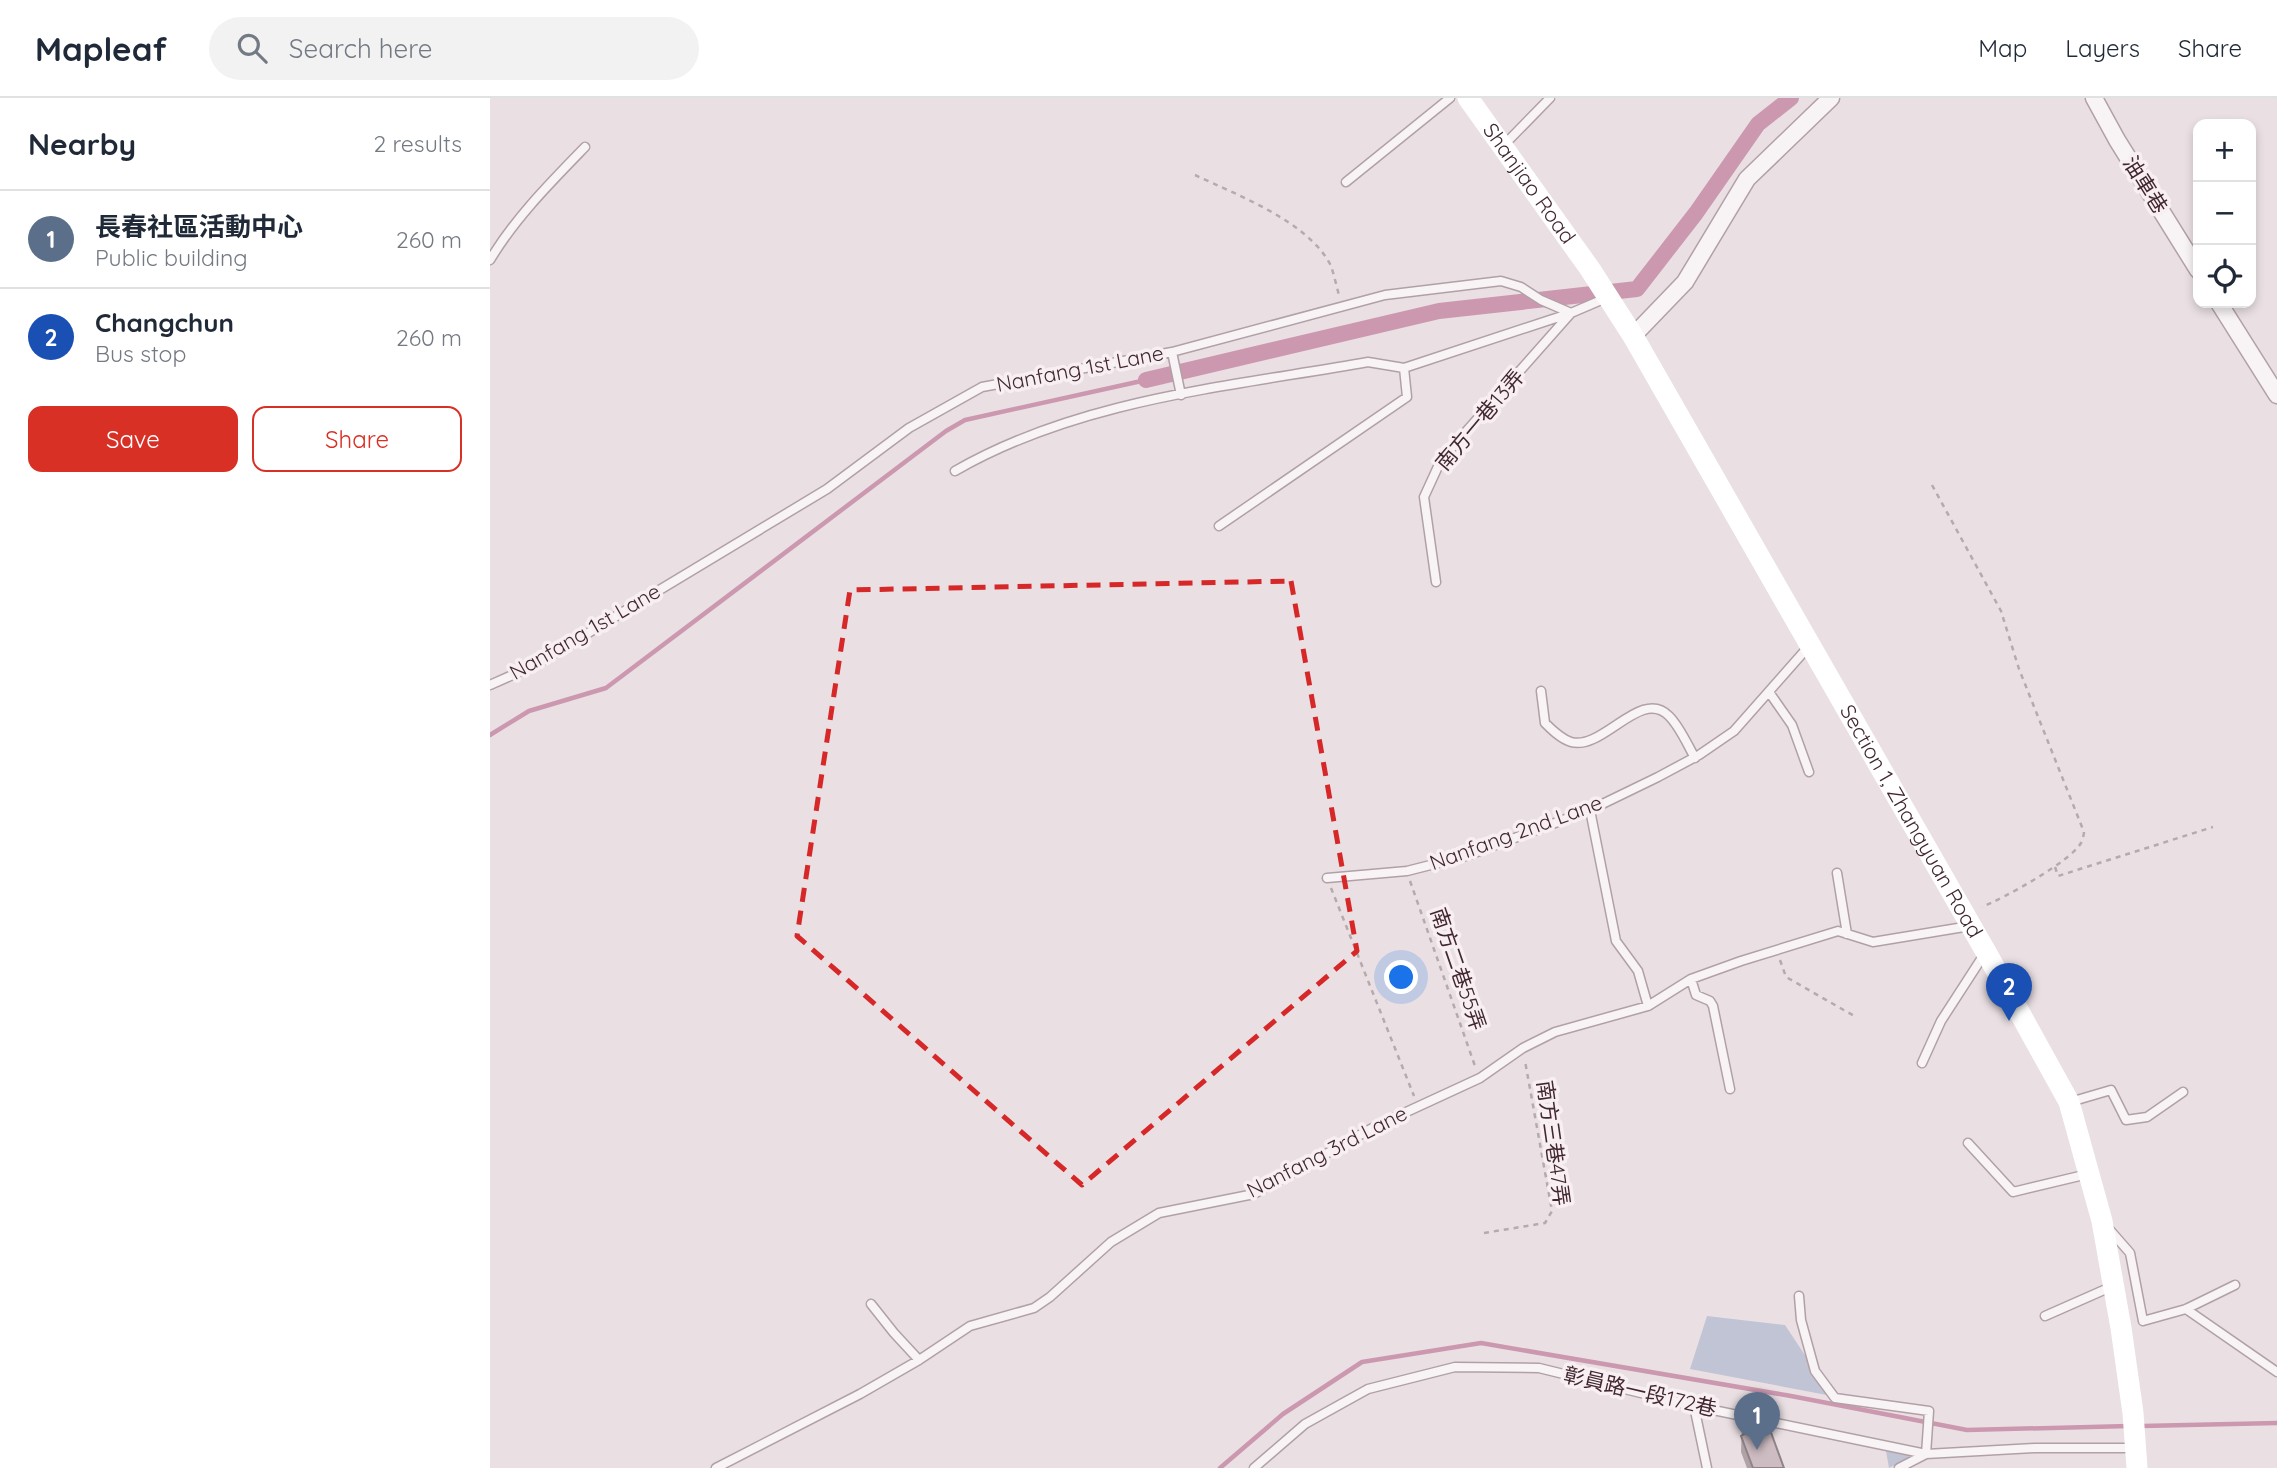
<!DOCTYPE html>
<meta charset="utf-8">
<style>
:root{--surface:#fff;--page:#f2f2f3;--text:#1f2937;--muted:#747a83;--line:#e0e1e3;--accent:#d93025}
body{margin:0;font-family:Quicksand,"Noto Sans TC",sans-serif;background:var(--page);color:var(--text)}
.controls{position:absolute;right:21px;top:21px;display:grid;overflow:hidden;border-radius:14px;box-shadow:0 4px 10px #0003}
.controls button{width:63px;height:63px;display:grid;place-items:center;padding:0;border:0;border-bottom:2px solid var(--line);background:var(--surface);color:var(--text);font:35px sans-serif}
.you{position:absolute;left:912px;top:880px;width:24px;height:24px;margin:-18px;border:5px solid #fff;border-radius:50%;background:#1a73e8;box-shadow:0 0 0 10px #1a73e833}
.badge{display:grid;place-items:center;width:46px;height:46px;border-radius:50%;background:var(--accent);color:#fff;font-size:23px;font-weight:700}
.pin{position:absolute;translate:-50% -58px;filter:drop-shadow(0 2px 4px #0008)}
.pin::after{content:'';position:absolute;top:37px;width:24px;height:21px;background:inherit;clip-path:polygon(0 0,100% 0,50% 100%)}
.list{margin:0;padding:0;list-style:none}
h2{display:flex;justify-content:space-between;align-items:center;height:91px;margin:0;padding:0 28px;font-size:30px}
h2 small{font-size:23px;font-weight:400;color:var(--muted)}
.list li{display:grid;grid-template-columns:46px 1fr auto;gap:21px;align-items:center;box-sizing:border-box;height:98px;padding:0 28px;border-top:2px solid var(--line)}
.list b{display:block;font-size:26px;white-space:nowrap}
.list p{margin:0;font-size:23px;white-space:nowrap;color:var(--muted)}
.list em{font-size:23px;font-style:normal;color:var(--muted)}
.actions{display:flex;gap:14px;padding:21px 28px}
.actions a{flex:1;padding:16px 0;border:2px solid var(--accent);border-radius:14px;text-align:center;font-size:24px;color:var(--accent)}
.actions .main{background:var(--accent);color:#fff}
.icon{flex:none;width:38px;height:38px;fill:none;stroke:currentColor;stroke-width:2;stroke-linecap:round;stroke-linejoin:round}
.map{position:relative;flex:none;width:1787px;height:1370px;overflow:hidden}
header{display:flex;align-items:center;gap:42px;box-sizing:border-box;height:98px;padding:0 35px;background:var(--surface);border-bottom:2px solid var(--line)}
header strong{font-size:33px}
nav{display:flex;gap:38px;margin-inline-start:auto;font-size:24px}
.search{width:490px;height:63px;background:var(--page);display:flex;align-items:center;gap:18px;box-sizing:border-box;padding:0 24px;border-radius:38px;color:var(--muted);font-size:26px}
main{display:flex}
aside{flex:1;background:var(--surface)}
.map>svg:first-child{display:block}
</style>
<header>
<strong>Mapleaf</strong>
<div class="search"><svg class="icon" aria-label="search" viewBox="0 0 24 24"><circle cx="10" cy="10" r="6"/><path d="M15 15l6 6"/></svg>Search here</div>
<nav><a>Map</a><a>Layers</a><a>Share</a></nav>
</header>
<main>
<aside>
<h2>Nearby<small>2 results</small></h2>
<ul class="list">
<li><span class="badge" style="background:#5c6f8a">1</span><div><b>長春社區活動中心</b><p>Public building</p></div><em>260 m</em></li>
<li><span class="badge" style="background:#1a4fb4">2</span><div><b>Changchun</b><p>Bus stop</p></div><em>260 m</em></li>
</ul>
<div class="actions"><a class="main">Save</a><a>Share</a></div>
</aside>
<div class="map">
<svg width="1787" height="1370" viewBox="0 0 1787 1370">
<rect width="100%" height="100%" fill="#eae0e3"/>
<path fill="#c0c4d4" d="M1217 1218 1295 1227 1342 1298 1200 1271Z
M1396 1353 1423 1358 1399 1370Z"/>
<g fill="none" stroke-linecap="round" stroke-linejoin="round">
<path stroke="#cc98af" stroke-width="4.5" d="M0 637 39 613 116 590 456 333 475 322 656 282
M1652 1328 1787 1325
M730 1370 793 1316 872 1264 991 1245 1301 1298 1477 1332 1639 1328"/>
<path stroke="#cc98af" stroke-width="16" d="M656 282 949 213 1147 191 1206 115 1268 26 1301 0"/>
<g stroke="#b1a1a6" stroke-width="11">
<path id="service" d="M1013 48 1060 0
M856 84 960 0
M0 162C25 120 61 84 95 49
M682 254 691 297
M465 373C590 301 738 289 878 264L914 270 1081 215
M729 428 917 299 914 270
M946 484 934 399 951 362 1081 215
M0 587 45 567 337 391 419 330 492 289 682 254 895 197 1011 183 1031 189 1051 202 1081 215 1116 200
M1051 593 1055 625C1062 632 1071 641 1081 644 1113 653 1151 589 1179 618 1190 629 1197 646 1205 660
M1279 594 1302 627 1319 674
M1100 712 1126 843 1148 873 1158 908
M1347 775 1357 836
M837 780 917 773 976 758 1100 712 1168 679 1209 657 1244 633 1319 548
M1201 881 1206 897 1220 903 1223 908 1240 991
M1432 965 1451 923 1495 855
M1580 1004 1621 992 1636 1022 1657 1019 1693 994
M1478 1045 1523 1094 1598 1076
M1619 1131 1640 1155 1653 1223 1696 1211 1745 1187
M1309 1198 1311 1222 1325 1273 1345 1300 1439 1313 1436 1356 1409 1370
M381 1206 404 1235 429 1262
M1696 1211 1787 1274
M1555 1218 1623 1188
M1204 1308 1217 1370
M226 1370 370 1296 429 1262 480 1228 544 1210 560 1199 621 1144 669 1115 764 1096 886 1028 990 980 1033 950 1065 934 1158 908 1201 881 1251 863 1348 833 1383 844 1480 828
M764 1370 815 1326 878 1291 965 1269 1049 1270 1204 1308 1436 1356 1545 1350H1644"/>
</g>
<g stroke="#b1a1a6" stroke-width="19">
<path id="minor" d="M1604 0 1627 42 1708 172
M1729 205 1787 297
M1143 238 1195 184 1257 81 1341 0"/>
</g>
<path stroke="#b6aaad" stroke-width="2.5" stroke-dasharray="5 5" stroke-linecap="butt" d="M705 77C747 97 817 123 840 166 844 175 846 187 849 197
M1442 387 1511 513 1529 571 1594 734C1594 737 1592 743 1591 745 1580 764 1514 800 1492 809
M1565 769 1568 778 1723 729
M920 783 985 968
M841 790 924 998
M1290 862 1296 879 1366 919
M994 1135 1055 1125 1062 1113 1035 963"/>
<use href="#service" stroke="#f8f3f4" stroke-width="8"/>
<use href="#minor" stroke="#f8f3f4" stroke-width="16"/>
<path stroke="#fff" stroke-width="21" id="s1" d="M978 0 1100 171 1143 238 1496 854 1579 1004 1612 1123 1631 1230 1643 1315 1647 1370"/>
</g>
<path fill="#b0a2a7" d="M1252 1324 1294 1370H1257L1251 1354Z"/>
<path fill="#cdbcc2" stroke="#908488" stroke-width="2" d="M1275 1318 1294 1370H1263L1251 1338 1256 1335 1252 1324Z"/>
<path fill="none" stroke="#d62828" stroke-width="5" stroke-dasharray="14 9" stroke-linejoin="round" d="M801 483 867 853 592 1087 307 838 360 492Z"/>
<g text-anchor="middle" stroke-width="7" stroke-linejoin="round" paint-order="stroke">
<g font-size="21" fill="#422730" stroke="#f7eff2">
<text dy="7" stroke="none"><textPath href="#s1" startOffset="105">Shanjiao Road</textPath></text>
<text transform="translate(1655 87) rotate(58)" y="7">油車巷</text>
<text transform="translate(590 271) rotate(-11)" y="7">Nanfang 1st Lane</text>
<text transform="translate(990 322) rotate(-50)" y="7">南方一巷13弄</text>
<text transform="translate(95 534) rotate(-30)" y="7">Nanfang 1st Lane</text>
<text dy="7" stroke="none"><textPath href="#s1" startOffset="849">Section 1, Zhangyuan Road</textPath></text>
<text transform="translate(1026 735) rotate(-20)" y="7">Nanfang 2nd Lane</text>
<text transform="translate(968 871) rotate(71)" y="7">南方二巷55弄</text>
<text transform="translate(1063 1045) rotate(82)" y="7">南方三巷47弄</text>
<text transform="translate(837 1054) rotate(-27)" y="7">Nanfang 3rd Lane</text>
<text transform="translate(1150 1294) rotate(13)" y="7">彰員路一段172巷</text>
</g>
</g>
</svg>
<div class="controls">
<button>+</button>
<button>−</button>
<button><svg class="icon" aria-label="locate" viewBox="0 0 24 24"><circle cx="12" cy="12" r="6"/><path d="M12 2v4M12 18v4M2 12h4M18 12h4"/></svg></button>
</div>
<div class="you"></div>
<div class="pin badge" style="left:1267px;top:1352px;background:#5c6f8a">1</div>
<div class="pin badge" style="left:1519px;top:923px;background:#1a4fb4">2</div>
</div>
</main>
